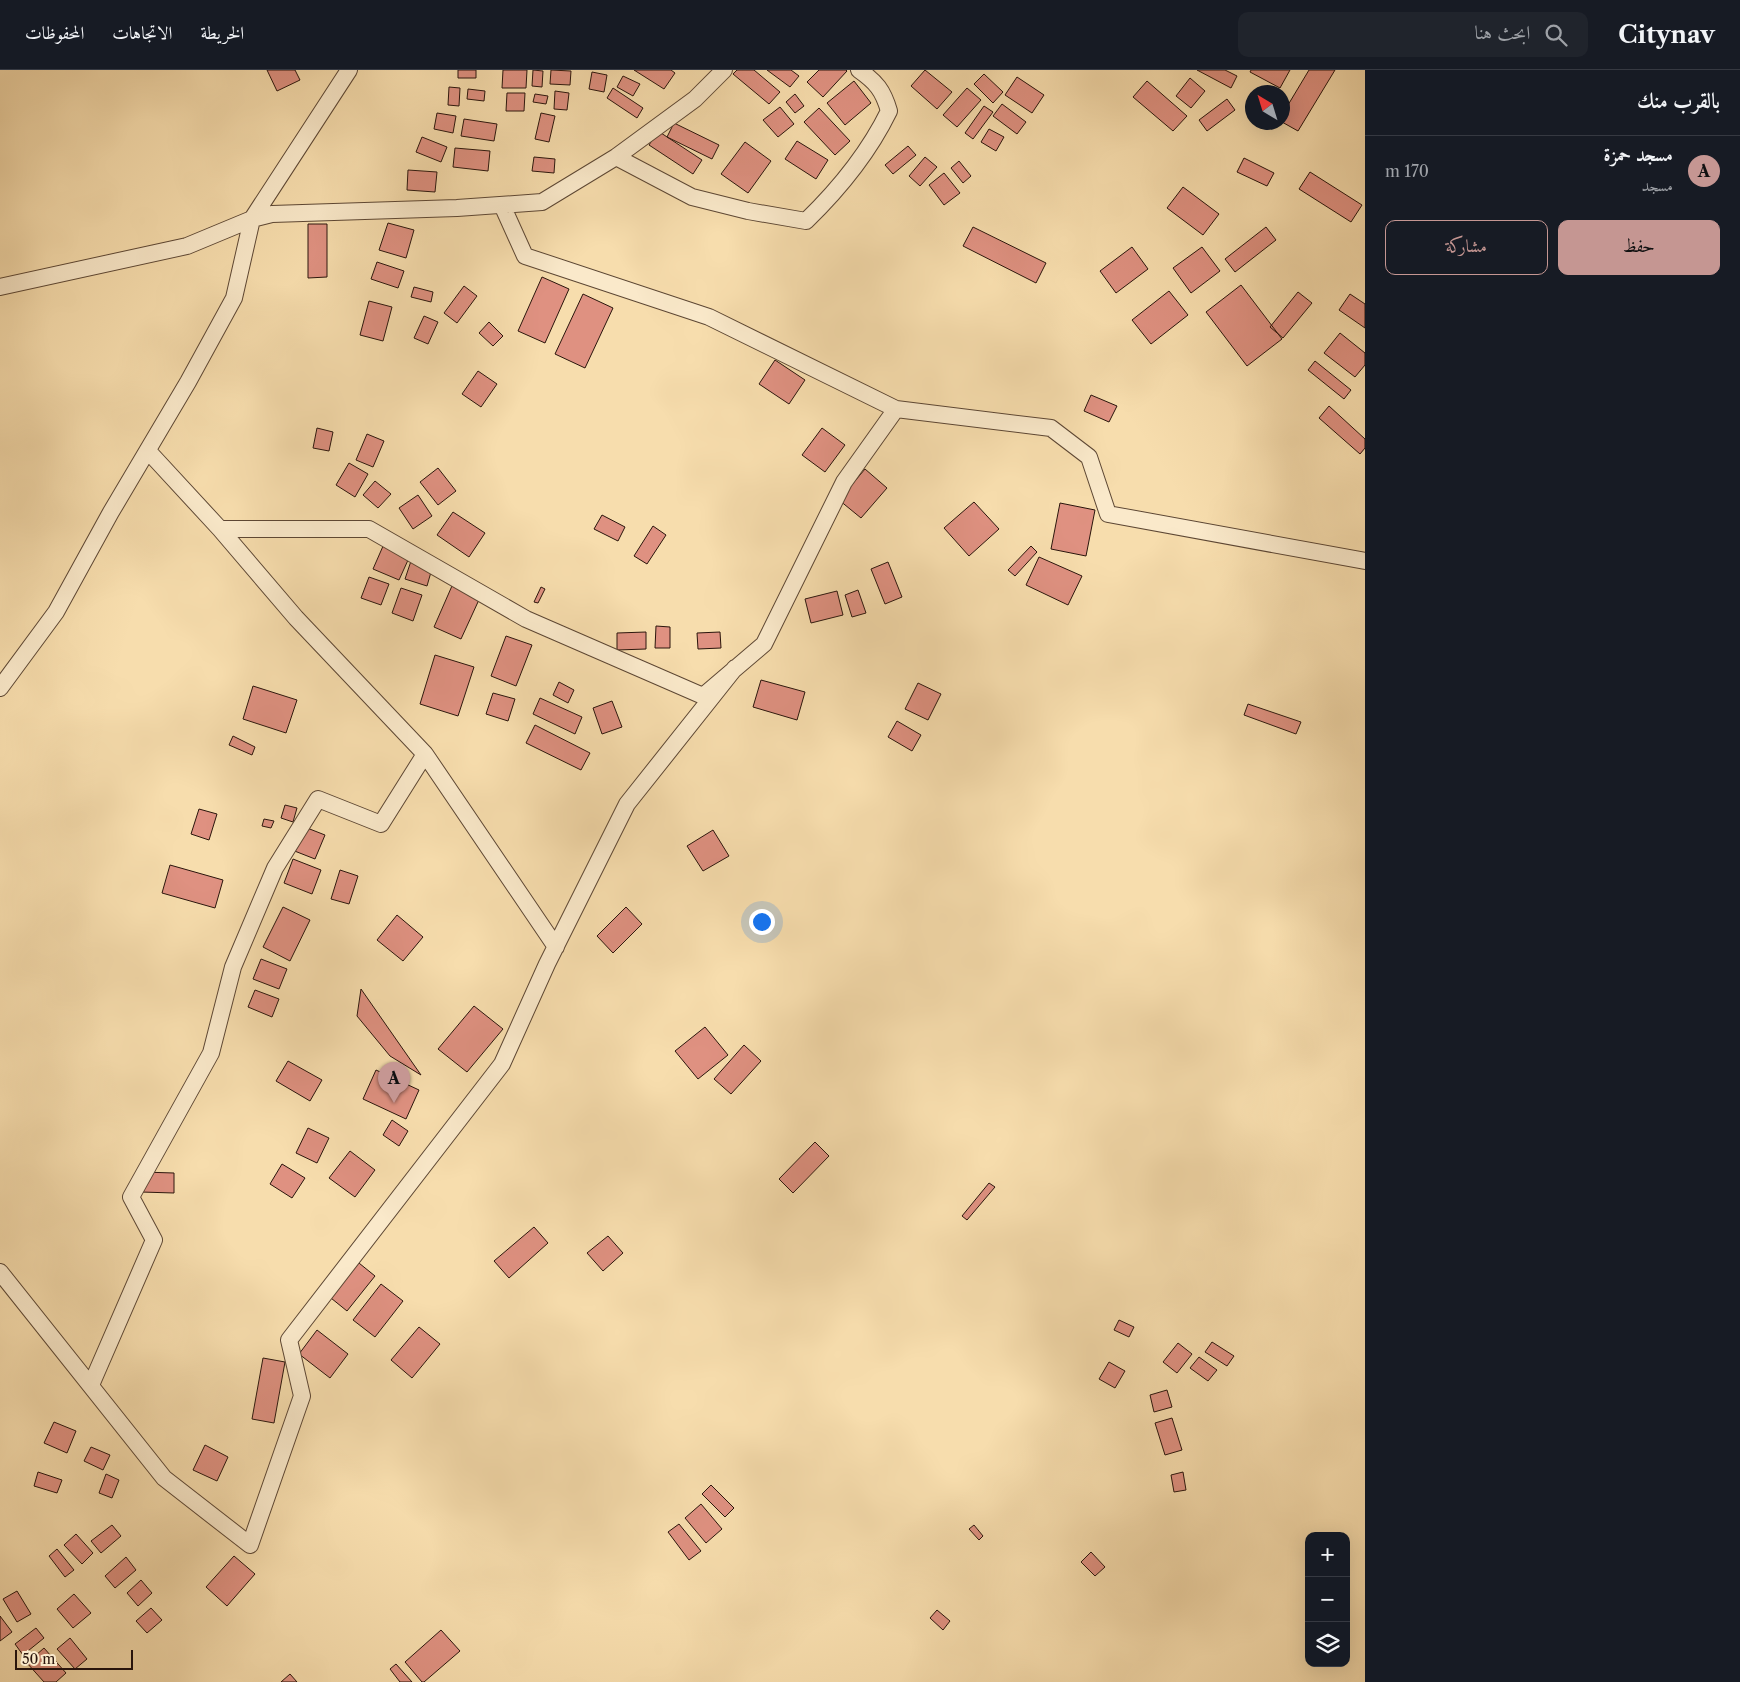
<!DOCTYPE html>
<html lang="ar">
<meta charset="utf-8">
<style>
:root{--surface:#171b24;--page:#20242c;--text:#f1f3f6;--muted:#9ea1a6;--line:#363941;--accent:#c59692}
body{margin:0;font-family:"Libre Caslon Text",Amiri,serif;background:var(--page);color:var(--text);direction:rtl}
.controls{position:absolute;right:15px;bottom:15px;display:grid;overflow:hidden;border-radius:10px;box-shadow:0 5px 20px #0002}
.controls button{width:45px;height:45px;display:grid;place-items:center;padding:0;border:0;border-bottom:1px solid var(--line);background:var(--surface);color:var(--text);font:25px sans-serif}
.compass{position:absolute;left:1245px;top:15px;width:45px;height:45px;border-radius:50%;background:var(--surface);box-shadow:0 5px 20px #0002;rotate:322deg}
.scale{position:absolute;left:15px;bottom:12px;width:118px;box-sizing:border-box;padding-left:5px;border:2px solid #2a150c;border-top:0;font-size:14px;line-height:18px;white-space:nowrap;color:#2a150c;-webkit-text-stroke:4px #fae9ca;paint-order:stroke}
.you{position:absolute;left:761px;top:851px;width:18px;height:18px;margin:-12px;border:4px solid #fff;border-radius:50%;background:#1a73e8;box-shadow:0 0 0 8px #1a73e833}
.badge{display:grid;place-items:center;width:32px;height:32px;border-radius:50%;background:var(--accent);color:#111;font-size:16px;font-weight:700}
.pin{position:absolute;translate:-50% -41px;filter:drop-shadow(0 1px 2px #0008)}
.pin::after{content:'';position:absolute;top:26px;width:18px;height:15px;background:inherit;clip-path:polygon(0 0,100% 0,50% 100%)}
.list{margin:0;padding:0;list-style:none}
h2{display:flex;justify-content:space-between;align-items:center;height:65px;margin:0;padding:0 20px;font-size:21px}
h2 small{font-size:16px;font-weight:400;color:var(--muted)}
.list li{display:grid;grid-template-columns:32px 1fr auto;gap:15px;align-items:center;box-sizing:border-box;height:70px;padding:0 20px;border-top:1px solid var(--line)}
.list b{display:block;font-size:19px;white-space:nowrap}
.list p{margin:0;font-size:16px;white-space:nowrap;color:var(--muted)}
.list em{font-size:16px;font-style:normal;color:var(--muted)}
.actions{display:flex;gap:10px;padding:15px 20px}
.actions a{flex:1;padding:11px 0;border:1px solid var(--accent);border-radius:10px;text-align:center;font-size:18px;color:var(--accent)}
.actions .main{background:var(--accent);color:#111}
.icon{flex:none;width:28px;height:28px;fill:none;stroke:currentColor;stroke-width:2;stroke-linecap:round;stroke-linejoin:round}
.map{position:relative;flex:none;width:1365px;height:1612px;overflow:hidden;direction:ltr}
header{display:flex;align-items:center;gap:30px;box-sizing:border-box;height:70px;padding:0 25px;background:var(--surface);border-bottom:1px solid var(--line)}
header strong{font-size:24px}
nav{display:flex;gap:28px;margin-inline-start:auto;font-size:18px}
.search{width:350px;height:45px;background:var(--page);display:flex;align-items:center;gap:12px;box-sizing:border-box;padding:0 18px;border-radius:10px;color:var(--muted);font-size:19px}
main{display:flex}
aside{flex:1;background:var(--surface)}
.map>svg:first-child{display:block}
</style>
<header>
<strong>Citynav</strong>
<div class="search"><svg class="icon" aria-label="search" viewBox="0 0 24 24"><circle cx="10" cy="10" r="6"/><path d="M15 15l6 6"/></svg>ابحث هنا</div>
<nav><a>الخريطة</a><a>الاتجاهات</a><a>المحفوظات</a></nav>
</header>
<main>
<aside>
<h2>بالقرب منك<small></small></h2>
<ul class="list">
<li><span class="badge">A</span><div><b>مسجد حمزة</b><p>مسجد</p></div><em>170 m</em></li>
</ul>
<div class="actions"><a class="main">حفظ</a><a>مشاركة</a></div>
</aside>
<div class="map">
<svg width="1365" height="1612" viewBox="0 0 1365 1612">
<rect width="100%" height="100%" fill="#f7ddad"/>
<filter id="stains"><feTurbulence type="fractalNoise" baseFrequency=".004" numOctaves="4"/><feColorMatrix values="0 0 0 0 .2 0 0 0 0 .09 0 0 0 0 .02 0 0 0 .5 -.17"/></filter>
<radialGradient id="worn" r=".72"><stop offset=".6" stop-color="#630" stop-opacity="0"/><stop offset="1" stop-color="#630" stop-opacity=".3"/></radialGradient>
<path fill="#df9181" stroke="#2a150c" d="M267 0H295L300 10 277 21Z
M458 0H476V8H458Z
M503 0H527L526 18H502Z
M533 0 543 1 542 17 532 16Z
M551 0 571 1 570 15 550 14Z
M634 0H671L675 3 664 19Z
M737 0H754L780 22 769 34 733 4Z
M767 0H791L799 6 790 17Z
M819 0H846L847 1 823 27 807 12Z
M925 0 952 22 937 39 911 16Z
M1197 0H1225L1237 6 1231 18Z
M1251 0H1290L1280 18 1250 2Z
M1309 0H1335L1298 61 1282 52V45Z
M592 2 607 5 604 22 589 19Z
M984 4 1003 22 993 33 974 14Z
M623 6 640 14 633 26 617 17Z
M1017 7 1044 25 1032 43 1005 25Z
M1190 8 1205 21 1191 38 1176 26Z
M854 11 871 33 845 55 827 33Z
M1147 11 1187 46 1173 61 1133 27Z
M449 17 460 18 459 36 448 35Z
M613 18 643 38 637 48 607 28Z
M967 18 981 30 957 57 943 45Z
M468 19 485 21 484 31 467 29Z
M555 21 569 23 567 40 554 39Z
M507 23H525L524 41H506Z
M535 24 548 26 546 34 533 32Z
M795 24 804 36 795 43 786 32Z
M1227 29 1235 40 1207 61 1199 50Z
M1002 34 1026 52 1017 64 993 46Z
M984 36 993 42 973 69 965 63Z
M780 37 794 54 778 67 763 50Z
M819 38 850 71 835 85 804 52Z
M437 43 456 46 453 63 434 59Z
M541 43 555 46 549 72 535 69Z
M464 49 497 54 494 71 461 66Z
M674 53 719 75 712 89 667 67Z
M989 59 1004 67 996 81 981 72Z
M658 61 702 90 693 104 649 75Z
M422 67 447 77 441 92 416 82Z
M797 71 828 90 816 109 785 89Z
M745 72 771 91 748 123 721 104Z
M908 76 916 85 893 104 885 95Z
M455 78 490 81 488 101 453 97Z
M534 87 555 89 554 103 532 101Z
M925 87 937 97 920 116 909 106Z
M1244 88 1274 103 1267 116 1237 102Z
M959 91 971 106 963 113 951 98Z
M408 100 437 102 435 122 407 120Z
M1310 102 1362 135 1351 152 1299 119Z
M944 103 960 123 944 135 929 115Z
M1183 117 1219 144 1203 165 1167 138Z
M388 153 414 160 406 188 379 180Z
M308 154H327V207L308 208Z
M973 157 1046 193 1036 213 963 176Z
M1266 157 1276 170 1235 202 1225 189Z
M1132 177 1148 199 1116 223 1100 201Z
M1202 177 1220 201 1191 223 1173 198Z
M377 192 404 201 398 218 371 209Z
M542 207 569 219 545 273 518 261Z
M1241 215 1282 269 1247 296 1206 242Z
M464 216 477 226 457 253 444 243Z
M414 217 433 222 431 232 411 227Z
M1169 221 1188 245 1151 274 1132 250Z
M1298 222 1312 233 1283 268 1270 257Z
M583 224 613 238 585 298 555 284Z
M1350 224 1365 234V258L1339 240Z
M369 231 392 237 383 271 360 265Z
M424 246 438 252 428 274 414 268Z
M489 252 503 266 493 276 479 263Z
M1340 263 1365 283V295L1355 307 1324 283Z
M775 290 805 310 789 334 759 314Z
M1315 291 1351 320 1344 329 1308 300Z
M478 301 497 314 481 337 462 324Z
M1091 325 1117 336 1109 352 1084 341Z
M1329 336 1365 369V378L1360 384 1319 348Z
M317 358 333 362 329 381 313 378Z
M822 358 845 375 825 402 802 385Z
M367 364 384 371 373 397 356 390Z
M349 393 368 404 355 427 336 415Z
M438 398 456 421 438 435 420 412Z
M865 399 887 418 861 448 839 430Z
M375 411 391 424 378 438 363 425Z
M418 425 432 446 413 459 399 438Z
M974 432 999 459 969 486 944 458Z
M1060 433 1095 440 1086 486 1051 479Z
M453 442 485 463 469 487 437 465Z
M602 445 625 457 618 471 594 459Z
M653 456 666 465 647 494 634 486Z
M387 467 413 479 399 510 373 499Z
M1031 476 1037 482 1015 506 1008 500Z
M414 482 435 488 427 516 405 509Z
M1039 487 1082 506 1068 535 1026 515Z
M888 492 902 527 885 534 871 499Z
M369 507 389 514 381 535 361 528Z
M455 509 483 521 461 569 434 557Z
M541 517 545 519 538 533 534 532Z
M401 518 422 525 413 551 392 543Z
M858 520 866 543 852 547 845 525Z
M837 521 843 545 811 553 805 529Z
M656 556 670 557V578H655Z
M646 562V579L617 580V563Z
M720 562 721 578 698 579 697 563Z
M506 566 532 575 516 616 491 606Z
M435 585 474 597 458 646 420 634Z
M761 610 805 622 797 650 753 637Z
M559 612 574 620 568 633 553 625Z
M918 613 941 624 928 650 905 639Z
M253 616 297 630 286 663 243 649Z
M493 623 515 629 508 651 486 644Z
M540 628 582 647 575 664 533 644Z
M612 631 622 657 602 664 593 638Z
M1248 634 1301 652 1296 664 1244 645Z
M897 651 921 665 912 681 888 667Z
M535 655 590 683 581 700 526 673Z
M233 666 255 677 252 685 229 675Z
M285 735 297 738 293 752 281 748Z
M199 739 217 744 209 770 191 764Z
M264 749 274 751 271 758 262 756Z
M302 756 325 765 315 789 292 780Z
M713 760 729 786 703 801 687 776Z
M293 789 321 800 312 824 284 813Z
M170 795 223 810 215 838 162 823Z
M340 800 358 806 349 834 331 829Z
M283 837 310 850 290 891 263 877Z
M626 837 642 854 613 883 597 866Z
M397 845 423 867 403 891 377 870Z
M261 889 287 899 279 919 253 909Z
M361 919 421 1005 390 986 357 946Z
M255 920 279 929 272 947 248 937Z
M474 936 503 959 467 1002 438 979Z
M705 957 728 985 698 1009 675 981Z
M744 975 761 991 731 1024 714 1009Z
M288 991 322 1010 310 1031 276 1011Z
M376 1000 419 1020 406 1049 363 1029Z
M392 1050 408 1061 399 1076 383 1065Z
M308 1058 329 1068 317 1093 296 1083Z
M815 1072 829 1086 793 1123 779 1109Z
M350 1081 375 1100 355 1127 329 1108Z
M282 1094 305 1108 292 1128 270 1114Z
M142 1102 174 1103V1123L141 1122Z
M989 1113 995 1117 967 1150 962 1146Z
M534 1157 548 1173 509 1208 494 1191Z
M608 1166 623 1183 603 1201 587 1183Z
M354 1189 375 1206 347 1241 326 1224Z
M381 1214 403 1231 375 1267 353 1250Z
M1119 1250 1134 1257 1129 1267 1114 1260Z
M419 1257 440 1274 412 1308 391 1290Z
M317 1260 348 1284 330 1308 299 1284Z
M1212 1272 1234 1286 1227 1296 1205 1282Z
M1178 1273 1192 1284 1177 1303 1163 1292Z
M1199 1287 1217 1300 1208 1311 1190 1298Z
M263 1288 285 1292 274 1353 252 1349Z
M1109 1292 1125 1301 1115 1318 1099 1309Z
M1167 1320 1172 1337 1154 1342 1150 1325Z
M1172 1348 1182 1380 1165 1385 1155 1353Z
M54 1352 76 1361 67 1383 44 1373Z
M205 1375 228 1387 217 1411 193 1400Z
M91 1377 110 1385 103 1400 84 1391Z
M38 1402 62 1410 57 1423 34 1416Z
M1183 1402 1186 1420 1174 1422 1171 1405Z
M106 1404 119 1410 112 1428 99 1423Z
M711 1415 734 1438 725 1447 702 1424Z
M701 1434 722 1459 706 1473 685 1448Z
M679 1454 701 1481 689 1490 668 1462Z
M112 1455 121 1466 101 1483 91 1471Z
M974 1455 983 1466 979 1470 969 1459Z
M76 1464 93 1483 82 1494 64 1475Z
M57 1479 74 1500 65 1507 49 1486Z
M1091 1482 1105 1497 1095 1506 1081 1492Z
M234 1486 255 1504 227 1536 206 1517Z
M126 1487 136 1500 115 1518 105 1506Z
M141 1510 152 1523 138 1536 127 1523Z
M17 1521 31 1544 17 1552 3 1529Z
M74 1524 91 1543 73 1558 57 1539Z
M151 1538 162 1550 147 1563 136 1551Z
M937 1540 950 1551 943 1560 930 1548Z
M0 1546 12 1562 0 1571Z
M36 1558 44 1568 23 1585 15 1574Z
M441 1560 460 1581 424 1612H422L405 1592Z
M70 1568 87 1589 75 1599 57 1579Z
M44 1578 66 1603 56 1612H44L27 1593Z
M396 1594 412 1612H400L390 1599Z
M290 1604 297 1612H281Z"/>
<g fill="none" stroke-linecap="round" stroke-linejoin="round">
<g stroke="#5d4734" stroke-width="18">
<path id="street" d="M616 87 692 127 748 141 806 151C838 120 869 82 889 41 883 20 876 12 859 0
M502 135 525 186 709 247 896 339 1051 358 1089 387 1108 444 1365 491
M0 217 187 176 252 149 272 144 457 138 542 132 616 87 695 29 724 0
M148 381 220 459H369L526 549 703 626 764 574 844 412 896 339
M0 618 56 542 111 442 188 312 234 228 252 149 349 0
M425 684 556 877
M0 1202 164 1408 250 1475 302 1326 289 1270 502 994 547 894 627 734 735 598
M91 1315 154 1170 131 1127 211 983 233 897 275 798 318 729 381 754 425 684 296 548 220 459"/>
</g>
<use href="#street" stroke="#fae9ca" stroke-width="16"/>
</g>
<rect width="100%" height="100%" filter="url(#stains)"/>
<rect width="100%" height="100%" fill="url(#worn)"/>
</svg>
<div class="controls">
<button>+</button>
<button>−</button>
<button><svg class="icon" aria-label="layers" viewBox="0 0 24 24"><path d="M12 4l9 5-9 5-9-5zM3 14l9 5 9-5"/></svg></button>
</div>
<svg class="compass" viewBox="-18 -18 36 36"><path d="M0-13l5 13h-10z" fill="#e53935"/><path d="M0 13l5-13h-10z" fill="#9ea1a6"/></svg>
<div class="scale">50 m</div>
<div class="you"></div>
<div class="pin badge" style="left:394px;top:1033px">A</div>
</div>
</main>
